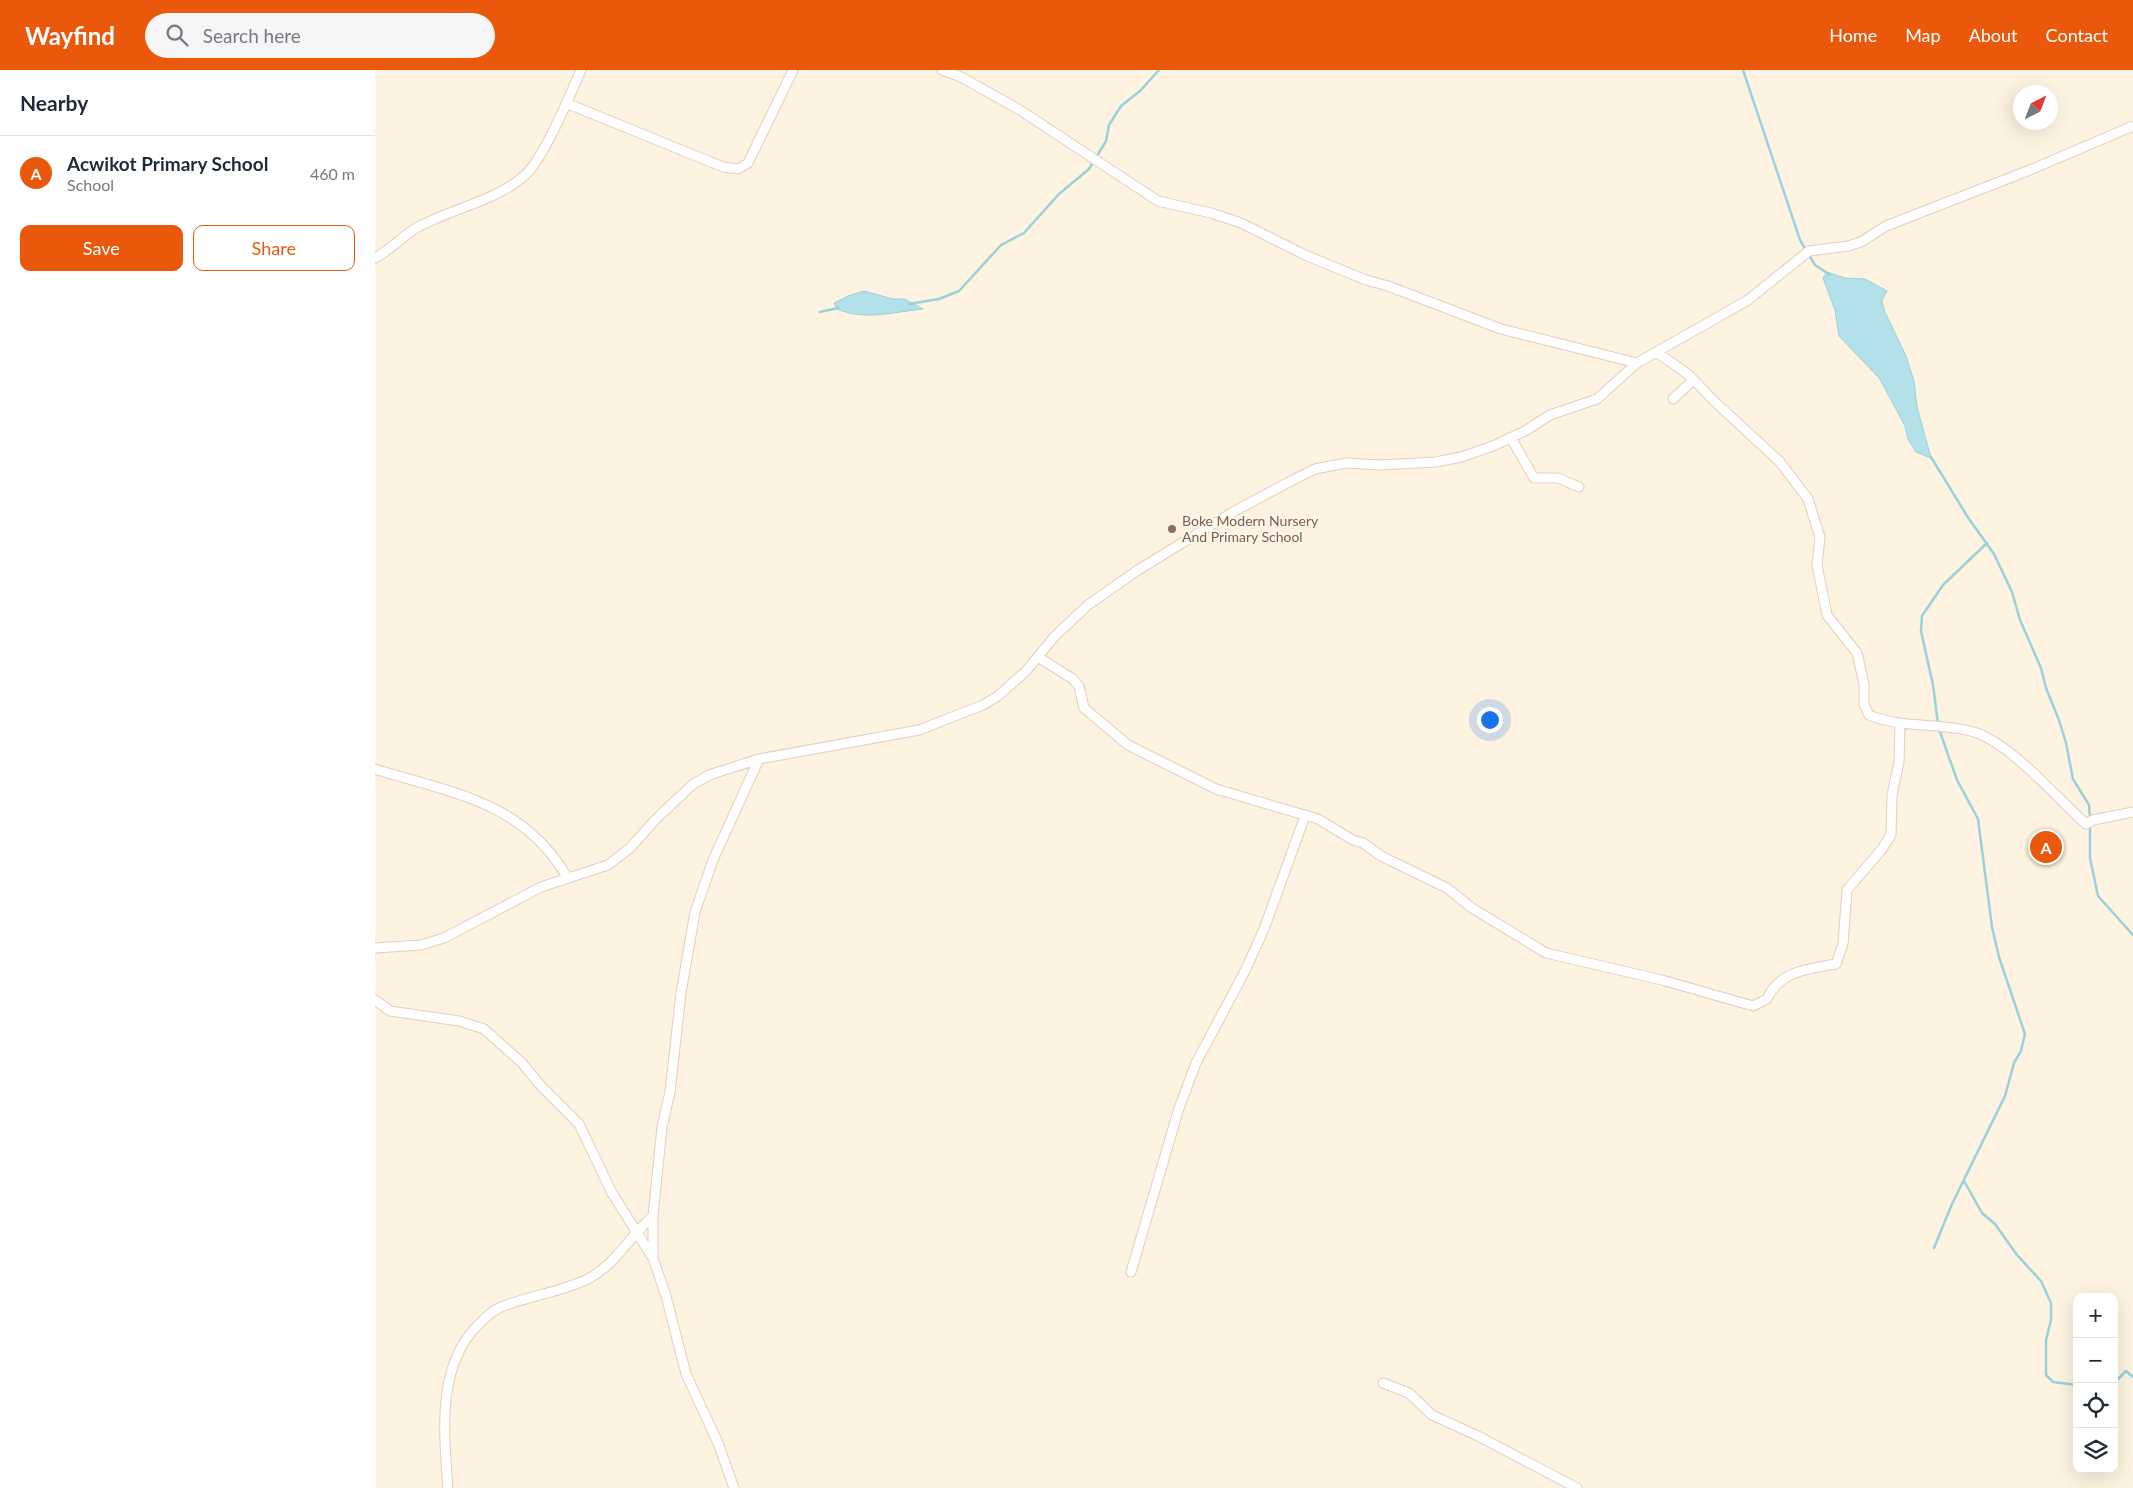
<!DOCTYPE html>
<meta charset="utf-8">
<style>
:root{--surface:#fff;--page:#f6f6f7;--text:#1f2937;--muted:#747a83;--line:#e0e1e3;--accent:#ea580c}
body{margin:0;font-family:Lato,sans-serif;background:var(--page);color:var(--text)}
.controls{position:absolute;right:15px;bottom:15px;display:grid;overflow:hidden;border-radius:10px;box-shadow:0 5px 20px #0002}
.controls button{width:45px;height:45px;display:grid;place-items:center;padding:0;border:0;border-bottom:1px solid var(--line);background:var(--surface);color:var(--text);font:25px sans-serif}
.compass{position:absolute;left:1638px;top:15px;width:45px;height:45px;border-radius:50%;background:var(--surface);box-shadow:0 5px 20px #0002;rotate:42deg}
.you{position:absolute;left:1114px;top:649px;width:18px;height:18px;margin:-12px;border:4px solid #fff;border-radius:50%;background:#1a73e8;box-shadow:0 0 0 8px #1a73e833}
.badge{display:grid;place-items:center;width:32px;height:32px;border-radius:50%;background:var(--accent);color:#fff;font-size:16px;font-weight:700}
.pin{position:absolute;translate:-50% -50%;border:2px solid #fff;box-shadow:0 1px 5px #0006}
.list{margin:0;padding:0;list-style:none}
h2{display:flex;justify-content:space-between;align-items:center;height:65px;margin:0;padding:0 20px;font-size:21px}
h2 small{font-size:16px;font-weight:400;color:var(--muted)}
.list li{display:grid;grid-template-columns:32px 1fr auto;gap:15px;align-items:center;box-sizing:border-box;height:75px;padding:0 20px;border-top:1px solid var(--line)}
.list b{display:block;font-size:19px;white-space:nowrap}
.list p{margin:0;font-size:16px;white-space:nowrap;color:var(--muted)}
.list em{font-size:16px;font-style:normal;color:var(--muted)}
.actions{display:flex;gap:10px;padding:15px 20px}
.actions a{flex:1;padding:11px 0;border:1px solid var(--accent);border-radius:10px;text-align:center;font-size:18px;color:var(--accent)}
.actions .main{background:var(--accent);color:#fff}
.icon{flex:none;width:28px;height:28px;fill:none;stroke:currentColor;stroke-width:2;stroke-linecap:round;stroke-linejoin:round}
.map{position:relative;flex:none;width:1758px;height:1418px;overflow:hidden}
header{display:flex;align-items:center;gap:30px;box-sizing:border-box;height:70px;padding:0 25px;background:var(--accent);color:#fff}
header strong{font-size:24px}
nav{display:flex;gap:28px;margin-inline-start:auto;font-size:18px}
.search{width:350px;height:45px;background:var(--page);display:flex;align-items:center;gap:12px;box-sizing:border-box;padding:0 18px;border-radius:28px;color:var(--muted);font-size:19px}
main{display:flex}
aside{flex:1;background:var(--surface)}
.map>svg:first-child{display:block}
</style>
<header>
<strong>Wayfind</strong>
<div class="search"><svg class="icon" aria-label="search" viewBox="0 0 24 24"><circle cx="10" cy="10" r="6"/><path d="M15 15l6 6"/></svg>Search here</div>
<nav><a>Home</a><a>Map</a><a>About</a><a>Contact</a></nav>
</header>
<main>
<aside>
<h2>Nearby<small></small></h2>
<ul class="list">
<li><span class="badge">A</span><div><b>Acwikot Primary School</b><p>School</p></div><em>460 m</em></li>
</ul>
<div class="actions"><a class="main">Save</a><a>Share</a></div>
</aside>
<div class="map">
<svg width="1758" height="1418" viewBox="0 0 1758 1418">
<rect width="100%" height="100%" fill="#fef2e0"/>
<path fill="#b3e1e9" stroke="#99d1dc" d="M1452 202 1470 208 1490 209 1512 221 1507 230 1509 240 1531 286 1539 311 1542 337 1556 388 1541 382 1533 369 1530 356 1505 309 1464 266 1460 240 1448 208Z
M489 221 518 229H529L548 239C517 242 491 251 462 239L459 233 473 226Z"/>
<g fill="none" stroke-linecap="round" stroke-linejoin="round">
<path stroke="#99d1dc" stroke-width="2.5" d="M1368 0 1425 170 1440 195 1455 205
M534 234 564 229 584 221 626 175 649 163 684 124 714 99 731 71 734 55 746 36 765 21 784 0
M445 242 463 238
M1556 387 1592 446 1619 484 1637 522 1645 550 1666 598 1671 618 1684 650 1691 673 1698 709 1714 735 1715 748
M1563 654 1558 615 1546 561 1547 546 1568 515 1612 473
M1715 754V788L1723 826 1758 865
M1589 1111 1607 1143 1620 1154 1642 1185 1666 1211 1676 1233V1250L1671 1270V1305L1678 1312 1702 1315
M1559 1178 1577 1134 1630 1026 1639 993 1646 981 1650 964 1624 887 1617 857 1603 749 1582 710 1564 659
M1739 1313 1751 1301 1758 1307"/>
<g stroke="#e3cebc" stroke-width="11">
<path id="minor" d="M567 0 586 7 645 40 783 131 836 143 866 153 930 185 991 210 1013 216 1126 259 1262 293
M191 33 348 97 363 99 373 93 418 0
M0 188C16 180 28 165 43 157 76 139 123 130 150 105 169 88 195 25 206 0
M1283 283 1314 305 1339 331 1405 392 1433 429 1445 467 1442 495 1452 545 1482 583 1489 614V634L1494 645C1528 659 1565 652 1599 662 1635 673 1682 728 1711 754L1718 750 1758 742
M1298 329 1318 310
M1136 368 1159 408H1183L1204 417
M663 587 698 609 704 616 709 638 753 675 841 719 943 749 978 770 988 773 1006 786 1072 818 1097 838 1171 883 1287 910 1378 936 1392 929C1404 901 1433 899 1461 894L1468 874 1472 820 1507 779 1516 765 1517 725 1524 692 1525 653
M0 699C76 723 148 731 192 807
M0 878 46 875 69 868 166 817 233 795 255 778 281 749 317 715 334 705 384 689 544 660 608 635 623 626 651 601 680 566 713 535 763 500 858 442 914 412 940 399 971 393 1006 395 1061 392 1086 387 1118 376 1150 361 1175 345 1222 329 1262 293 1373 230 1434 181 1473 176 1486 172 1511 156 1655 100 1758 56
M0 930 15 941 84 951 109 959 147 993 166 1016 204 1054 237 1123 278 1188 291 1226 311 1304 343 1373 359 1418
M278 1187V1146L287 1057 295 1022 306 923 320 842 338 790 384 689
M756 1202 804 1038 821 993 870 901 889 859 930 746
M1008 1313 1034 1323 1057 1345 1103 1366 1202 1418
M73 1418C69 1363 61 1294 105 1253 111 1247 118 1240 126 1237 154 1226 186 1222 213 1209 241 1194 254 1167 278 1146"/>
</g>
<use href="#minor" stroke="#fff" stroke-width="9"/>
</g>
<circle fill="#8d6e63" stroke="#fff6e8" stroke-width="2" cx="797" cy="459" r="5"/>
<g text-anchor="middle" stroke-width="4" stroke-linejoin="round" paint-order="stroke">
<g font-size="14" fill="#785e54" stroke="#fff6e8" text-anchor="start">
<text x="807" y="456">Boke Modern Nursery<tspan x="807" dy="16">And Primary School</tspan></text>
</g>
</g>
</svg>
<div class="controls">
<button>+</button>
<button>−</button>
<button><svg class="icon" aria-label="locate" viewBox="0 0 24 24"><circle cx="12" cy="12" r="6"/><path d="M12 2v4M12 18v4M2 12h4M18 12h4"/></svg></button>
<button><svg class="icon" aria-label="layers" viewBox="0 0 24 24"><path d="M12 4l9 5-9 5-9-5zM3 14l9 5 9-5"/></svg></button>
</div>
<svg class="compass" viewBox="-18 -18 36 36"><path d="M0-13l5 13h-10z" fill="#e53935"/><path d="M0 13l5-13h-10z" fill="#747a83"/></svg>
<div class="you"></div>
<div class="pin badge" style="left:1671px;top:777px">A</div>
</div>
</main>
